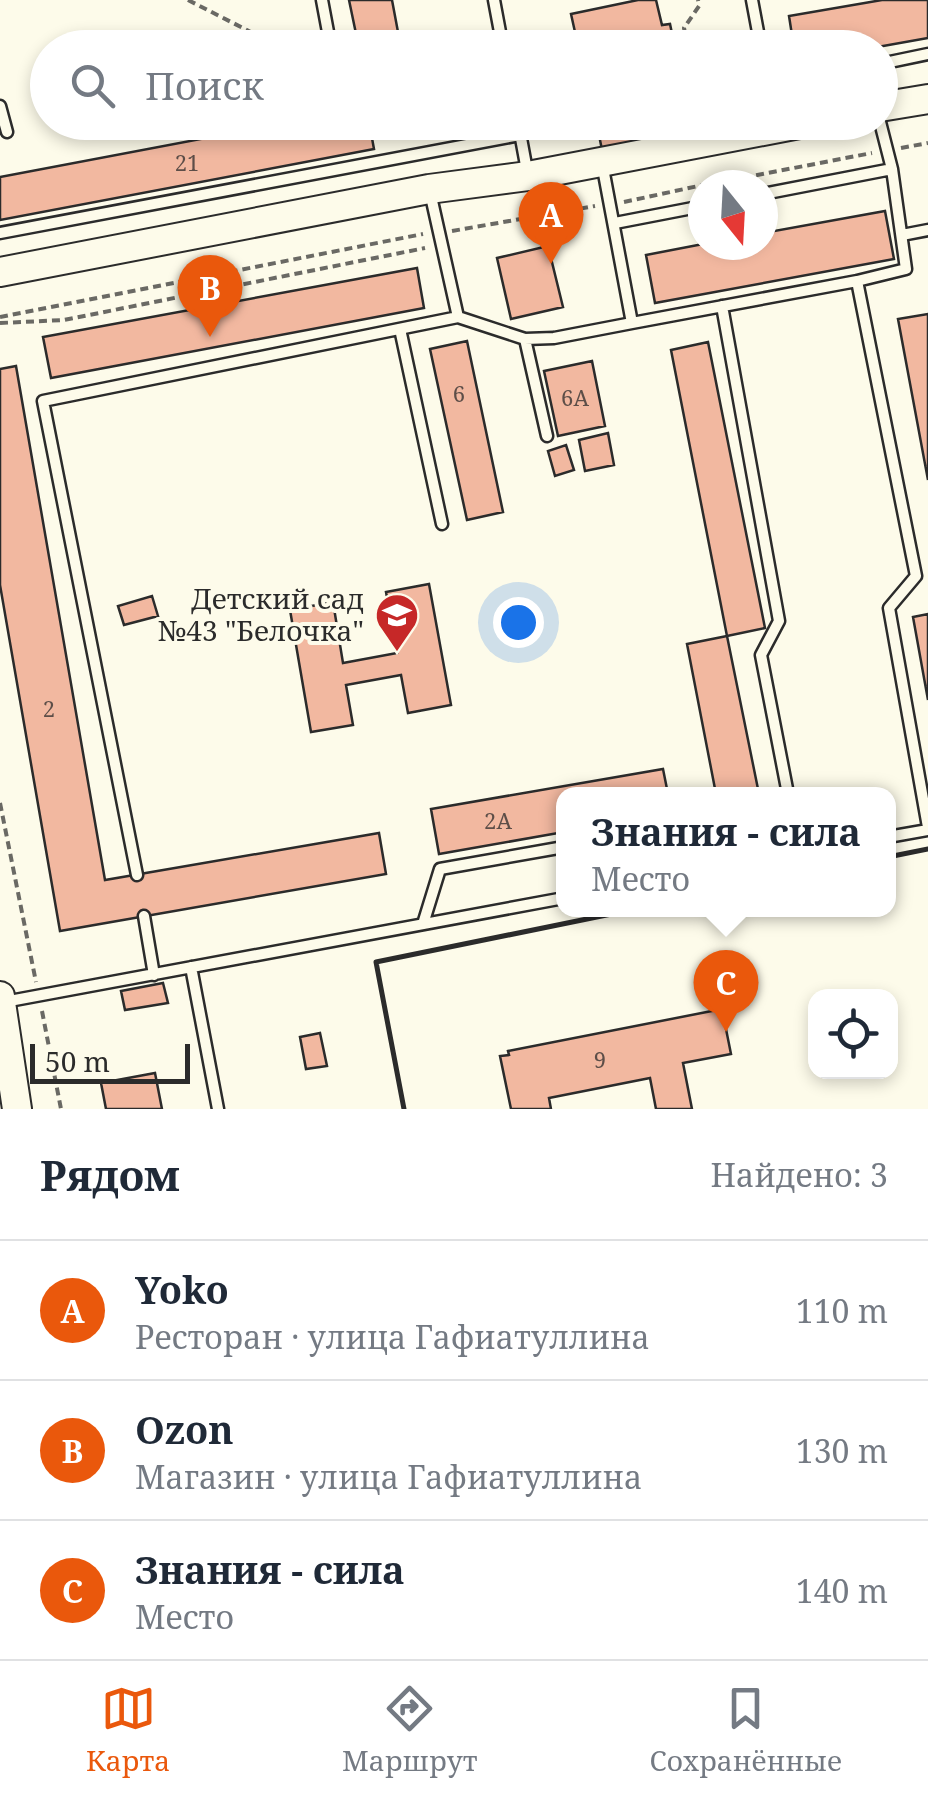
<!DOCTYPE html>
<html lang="ru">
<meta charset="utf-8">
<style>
:root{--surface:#fff;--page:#f6f6f7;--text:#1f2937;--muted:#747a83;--line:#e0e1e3;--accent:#ea580c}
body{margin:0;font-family:"Noto Serif",serif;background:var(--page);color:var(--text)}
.controls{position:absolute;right:30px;bottom:30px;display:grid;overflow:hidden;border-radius:20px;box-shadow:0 5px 15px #0003}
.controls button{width:90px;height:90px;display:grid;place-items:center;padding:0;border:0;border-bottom:2px solid var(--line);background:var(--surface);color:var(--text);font:50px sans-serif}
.compass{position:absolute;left:688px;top:170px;width:90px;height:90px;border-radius:50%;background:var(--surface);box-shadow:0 5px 15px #0003;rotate:162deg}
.scale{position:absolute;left:30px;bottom:25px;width:160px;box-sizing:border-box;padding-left:10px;border:5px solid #2b2b2b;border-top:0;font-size:28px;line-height:35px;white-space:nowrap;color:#2b2b2b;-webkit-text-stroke:8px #fdfbea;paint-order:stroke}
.you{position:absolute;left:518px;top:622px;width:35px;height:35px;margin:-25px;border:8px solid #fff;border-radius:50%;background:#1a73e8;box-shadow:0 0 0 15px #1a73e833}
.badge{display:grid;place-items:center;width:65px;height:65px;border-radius:50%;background:var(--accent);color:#fff;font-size:32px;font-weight:700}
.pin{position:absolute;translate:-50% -82px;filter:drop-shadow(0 2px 5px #0008)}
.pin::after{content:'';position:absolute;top:52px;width:35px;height:30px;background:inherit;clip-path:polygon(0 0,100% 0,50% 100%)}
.popup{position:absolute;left:556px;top:787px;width:340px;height:130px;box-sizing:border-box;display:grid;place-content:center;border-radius:20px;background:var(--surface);filter:drop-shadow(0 2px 8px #0005);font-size:32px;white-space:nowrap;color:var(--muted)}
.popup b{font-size:38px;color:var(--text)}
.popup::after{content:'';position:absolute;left:50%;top:100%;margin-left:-20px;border:20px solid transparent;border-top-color:var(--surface)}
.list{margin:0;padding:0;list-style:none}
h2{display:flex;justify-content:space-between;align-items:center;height:130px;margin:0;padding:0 40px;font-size:42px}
h2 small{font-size:32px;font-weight:400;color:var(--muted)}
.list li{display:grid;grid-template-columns:65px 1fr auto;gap:30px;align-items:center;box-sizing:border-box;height:140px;padding:0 40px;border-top:2px solid var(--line)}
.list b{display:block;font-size:38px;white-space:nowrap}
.list p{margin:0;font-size:32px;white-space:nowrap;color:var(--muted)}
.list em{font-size:32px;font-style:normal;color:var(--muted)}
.icon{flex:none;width:55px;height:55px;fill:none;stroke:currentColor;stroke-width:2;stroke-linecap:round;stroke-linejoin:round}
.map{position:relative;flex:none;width:928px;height:1109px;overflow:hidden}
.search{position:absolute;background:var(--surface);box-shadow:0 5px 15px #0003;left:30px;right:30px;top:30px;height:110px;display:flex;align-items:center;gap:25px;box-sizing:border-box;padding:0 35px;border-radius:55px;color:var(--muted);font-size:38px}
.sheet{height:550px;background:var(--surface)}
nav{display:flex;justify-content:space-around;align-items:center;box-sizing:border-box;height:140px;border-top:2px solid var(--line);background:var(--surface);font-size:28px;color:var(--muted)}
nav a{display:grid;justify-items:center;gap:5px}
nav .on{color:var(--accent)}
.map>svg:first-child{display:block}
</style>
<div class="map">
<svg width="928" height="1109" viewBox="0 0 928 1109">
<rect width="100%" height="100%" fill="#fdfbea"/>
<path fill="#f2b8a0" stroke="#2b2b2b" stroke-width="2.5" d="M349 0H392L401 48H359Z
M638 0H656L662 25 670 24 675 48H563L562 44 577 41 571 14Z
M882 0H928V38L872 48H794L789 16Z
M290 122H369L374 149 0 220V177Z
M642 122 646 142 602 150 598 130Z
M885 211 894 259 655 303 646 255 703 244 763 245V233Z
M548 246 563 307 511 319 497 258Z
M417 268 424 308 51 378 43 337Z
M928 314V480L898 319Z
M467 341 503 512 467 520 430 349Z
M708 342 765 628 727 636 671 350Z
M592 361 605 426 558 436 544 371Z
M16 366 105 880 379 833 386 874 60 931 0 585V369Z
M608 433 614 465 585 471 579 440Z
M566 445 574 470 555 476 548 451Z
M429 584 451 705 408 713 401 675 346 685 353 725 311 732 290 610 333 602 343 663 397 653 386 592Z
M152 596 158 616 124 625 118 606Z
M928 614V700L913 617Z
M727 636 759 794H716L687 644Z
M663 769 668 794H564V832L439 854 431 809Z
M163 983 168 1003 125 1010 121 991Z
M722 1009 731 1054 683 1063 692 1109H656L650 1078 549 1098 551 1109H511L500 1056 509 1055 508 1051Z
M320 1033 327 1066 306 1069 300 1037Z
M155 1073 162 1109H106L101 1083Z"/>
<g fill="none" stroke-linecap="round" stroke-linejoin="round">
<g stroke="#2b2b2b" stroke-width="15">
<path id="lane" d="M322 0 331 48
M494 0 503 48
M752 0 761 48
M880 64 928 54
M0 106 7 132
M518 122 528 176
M880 122 892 169 906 269 857 281 916 576 889 608 928 827
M602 163 632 323 857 281
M430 192 458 317
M763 194 892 169
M615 223 703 206
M0 233 520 135
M902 235 928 230
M722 306 779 621 761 655 788 794
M400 329 442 524
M525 339 547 436
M888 837 928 830
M137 875 43 401 458 317 525 339 554 338 632 323
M144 916 154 975
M423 924 440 869 564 847
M191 967 218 1109
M4 1002 564 898"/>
</g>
<g stroke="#2b2b2b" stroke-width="32">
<path id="secondary" d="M880 107 928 99
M0 272 429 189 528 176 810 122
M0 996 17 1109"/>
</g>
<path stroke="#6a6964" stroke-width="4" stroke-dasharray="8 5" stroke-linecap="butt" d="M188 0 282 48
M688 48 684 28 699 6 698 0
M436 122 455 132
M901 148 928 143
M705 185 872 153
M624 202 703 185
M452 231 595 206
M0 317 423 234
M0 323 64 320 425 248
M0 803 36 982
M42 1011 61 1109"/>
<use href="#lane" stroke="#fdfbea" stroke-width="10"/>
<use href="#secondary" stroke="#fdfbea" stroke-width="28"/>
<path stroke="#2b2b2b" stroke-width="5" d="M888 857 928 849
M404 1109 376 962 631 910"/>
</g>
<defs>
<g id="school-pin" transform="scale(2.25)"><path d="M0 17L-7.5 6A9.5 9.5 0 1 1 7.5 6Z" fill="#c62828" stroke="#fdfbea"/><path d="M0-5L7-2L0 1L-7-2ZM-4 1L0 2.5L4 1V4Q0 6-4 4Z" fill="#fff"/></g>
</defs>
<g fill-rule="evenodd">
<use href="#school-pin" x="397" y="615"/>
</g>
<g text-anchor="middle" stroke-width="8" stroke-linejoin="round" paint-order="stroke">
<g font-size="22" fill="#5d4e48">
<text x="187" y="171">21</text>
<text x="459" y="402">6</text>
<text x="575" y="406">6А</text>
<text x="49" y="717">2</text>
<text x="498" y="829">2А</text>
<text x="600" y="1068">9</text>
</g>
<g font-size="28" fill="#2b2b2b" stroke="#fdfbea" text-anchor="end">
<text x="364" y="609">Детский сад<tspan x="364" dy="32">№43 "Белочка"</tspan></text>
</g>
</g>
</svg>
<div class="controls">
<button><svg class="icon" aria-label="locate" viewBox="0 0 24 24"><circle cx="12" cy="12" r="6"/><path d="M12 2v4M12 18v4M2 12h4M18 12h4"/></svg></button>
</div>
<svg class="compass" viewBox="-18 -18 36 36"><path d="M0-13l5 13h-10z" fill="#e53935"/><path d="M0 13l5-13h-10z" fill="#747a83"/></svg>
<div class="scale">50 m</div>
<div class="you"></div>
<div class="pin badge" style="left:551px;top:264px">A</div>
<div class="pin badge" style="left:210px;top:337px">B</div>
<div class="pin badge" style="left:726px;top:1032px">C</div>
<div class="popup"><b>Знания - сила</b>Место</div>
<div class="search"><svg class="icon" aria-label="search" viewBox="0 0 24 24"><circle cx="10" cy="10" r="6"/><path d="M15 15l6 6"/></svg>Поиск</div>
</div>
<section class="sheet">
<h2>Рядом<small>Найдено: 3</small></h2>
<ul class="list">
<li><span class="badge">A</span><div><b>Yoko</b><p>Ресторан · улица Гафиатуллина</p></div><em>110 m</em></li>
<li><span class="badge">B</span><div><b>Ozon</b><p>Магазин · улица Гафиатуллина</p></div><em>130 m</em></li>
<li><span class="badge">C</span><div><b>Знания - сила</b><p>Место</p></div><em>140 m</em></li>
</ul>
</section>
<nav>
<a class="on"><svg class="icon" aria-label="map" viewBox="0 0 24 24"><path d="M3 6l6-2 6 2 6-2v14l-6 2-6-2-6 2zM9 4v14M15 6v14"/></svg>Карта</a>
<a><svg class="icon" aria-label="directions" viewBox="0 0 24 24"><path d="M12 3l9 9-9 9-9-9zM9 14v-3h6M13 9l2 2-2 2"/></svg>Маршрут</a>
<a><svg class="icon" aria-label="saved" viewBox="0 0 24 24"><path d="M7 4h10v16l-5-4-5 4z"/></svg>Сохранённые</a>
</nav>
